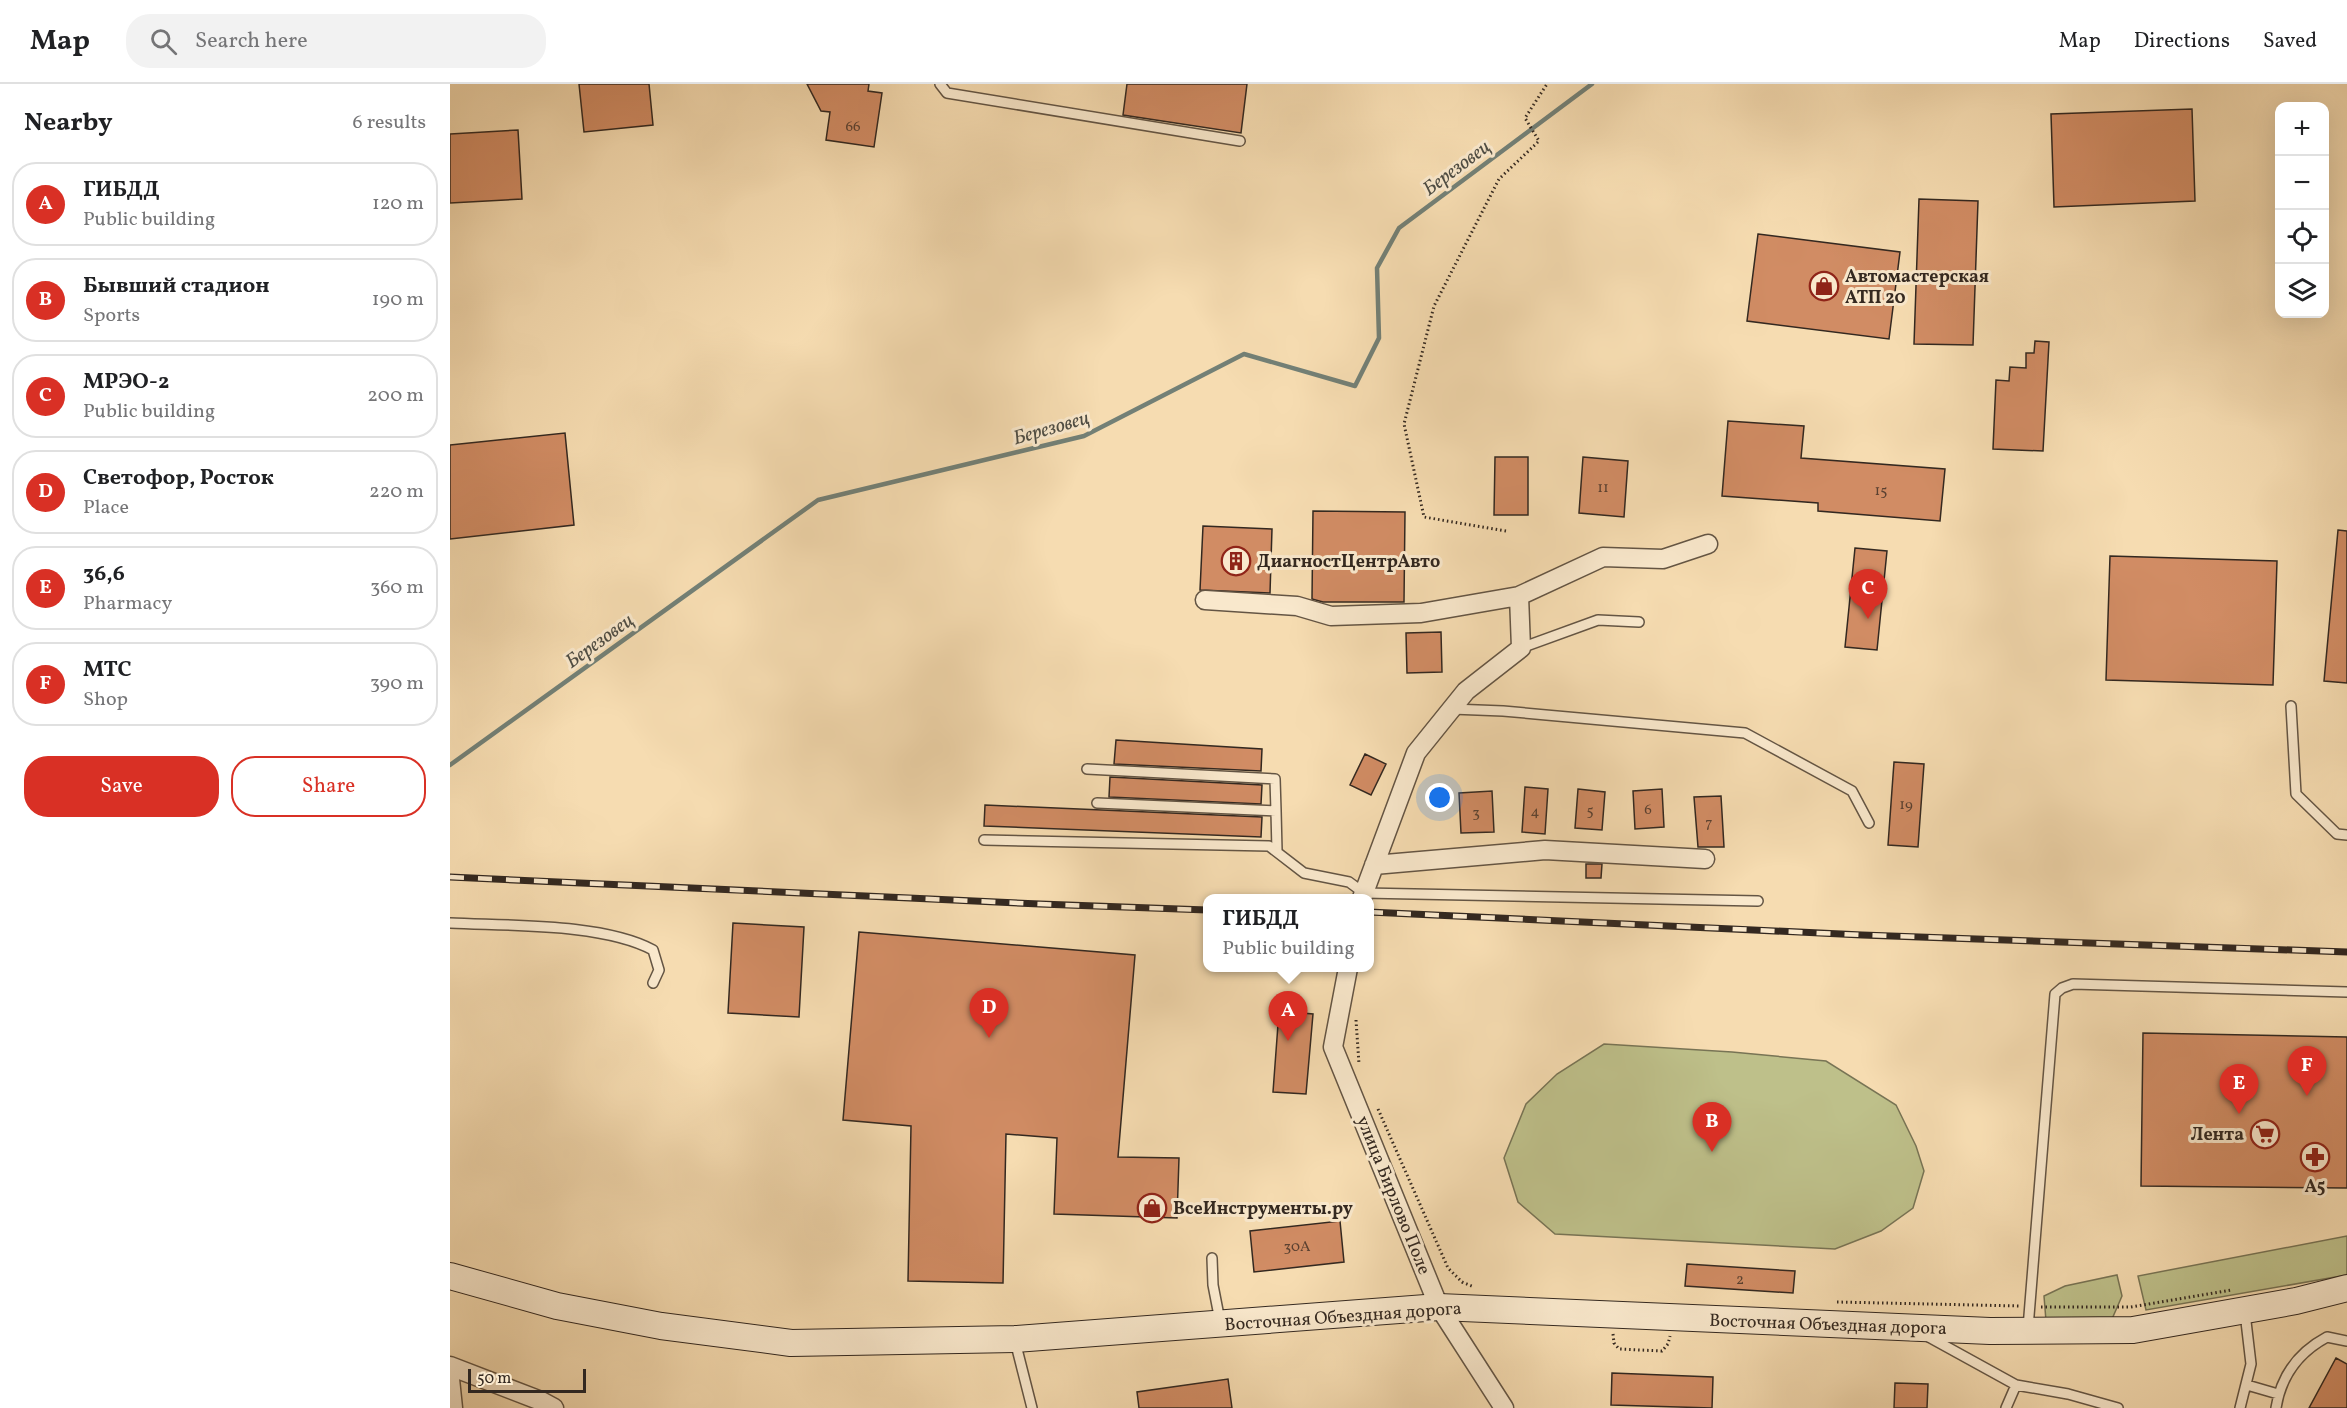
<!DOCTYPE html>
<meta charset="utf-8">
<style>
:root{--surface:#fff;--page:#f2f2f2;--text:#202124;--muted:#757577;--line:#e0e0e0;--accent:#d93025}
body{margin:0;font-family:Vollkorn,serif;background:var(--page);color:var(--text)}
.controls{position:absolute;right:18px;top:18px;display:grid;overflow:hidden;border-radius:12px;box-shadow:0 6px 24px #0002}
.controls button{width:54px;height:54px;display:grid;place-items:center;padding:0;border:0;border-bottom:2px solid var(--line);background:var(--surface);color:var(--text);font:30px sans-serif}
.scale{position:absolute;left:18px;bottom:15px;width:118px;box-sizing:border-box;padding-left:6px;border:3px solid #332820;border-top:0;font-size:16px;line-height:21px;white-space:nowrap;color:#332820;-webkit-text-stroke:4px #f9e8cc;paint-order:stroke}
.you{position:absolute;left:990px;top:714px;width:21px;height:21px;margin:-15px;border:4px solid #fff;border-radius:50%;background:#1a73e8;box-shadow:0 0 0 9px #1a73e833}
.badge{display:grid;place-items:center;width:39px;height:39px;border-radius:50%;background:var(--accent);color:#fff;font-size:20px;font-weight:700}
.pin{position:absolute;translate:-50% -50px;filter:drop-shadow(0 2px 3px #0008)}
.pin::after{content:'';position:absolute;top:32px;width:21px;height:18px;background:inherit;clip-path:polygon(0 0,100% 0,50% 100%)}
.popup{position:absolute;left:753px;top:810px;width:171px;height:78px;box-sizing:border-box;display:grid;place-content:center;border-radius:12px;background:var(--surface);filter:drop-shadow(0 2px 4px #0005);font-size:20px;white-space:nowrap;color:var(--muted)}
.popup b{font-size:22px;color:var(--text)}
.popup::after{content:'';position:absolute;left:50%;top:100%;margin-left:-12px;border:12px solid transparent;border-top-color:var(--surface)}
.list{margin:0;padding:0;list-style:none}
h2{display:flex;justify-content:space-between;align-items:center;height:78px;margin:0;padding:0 24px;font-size:26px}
h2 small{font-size:20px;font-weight:400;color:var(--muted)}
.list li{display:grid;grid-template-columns:39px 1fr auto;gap:18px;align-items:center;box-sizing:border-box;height:84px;margin:0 12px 12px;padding:0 12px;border:2px solid var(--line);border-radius:24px}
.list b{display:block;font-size:22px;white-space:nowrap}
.list p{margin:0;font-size:20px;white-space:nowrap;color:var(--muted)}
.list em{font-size:20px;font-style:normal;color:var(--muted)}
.actions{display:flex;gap:12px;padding:18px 24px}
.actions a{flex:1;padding:14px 0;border:2px solid var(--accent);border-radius:24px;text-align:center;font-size:21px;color:var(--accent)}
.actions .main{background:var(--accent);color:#fff}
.icon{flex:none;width:33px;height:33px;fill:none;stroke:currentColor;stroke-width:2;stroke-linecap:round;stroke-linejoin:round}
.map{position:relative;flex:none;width:1897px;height:1324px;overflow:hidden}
header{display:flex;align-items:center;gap:36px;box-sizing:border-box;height:84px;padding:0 30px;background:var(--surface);border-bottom:2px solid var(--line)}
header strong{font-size:28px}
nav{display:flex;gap:33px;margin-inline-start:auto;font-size:21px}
.search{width:420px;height:54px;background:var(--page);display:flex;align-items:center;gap:15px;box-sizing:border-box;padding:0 21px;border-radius:24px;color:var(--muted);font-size:22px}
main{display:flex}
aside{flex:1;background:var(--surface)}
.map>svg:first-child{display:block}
</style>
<header>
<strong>Map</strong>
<div class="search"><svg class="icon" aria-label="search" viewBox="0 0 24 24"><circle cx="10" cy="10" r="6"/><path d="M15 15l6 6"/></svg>Search here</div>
<nav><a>Map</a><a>Directions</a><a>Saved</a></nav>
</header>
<main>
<aside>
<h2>Nearby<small>6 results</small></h2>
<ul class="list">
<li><span class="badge">A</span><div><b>ГИБДД</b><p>Public building</p></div><em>120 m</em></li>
<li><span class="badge">B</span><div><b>Бывший стадион</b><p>Sports</p></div><em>190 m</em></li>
<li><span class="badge">C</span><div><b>МРЭО-2</b><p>Public building</p></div><em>200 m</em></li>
<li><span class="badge">D</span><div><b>Светофор, Росток</b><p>Place</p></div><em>220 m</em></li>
<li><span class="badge">E</span><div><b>36,6</b><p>Pharmacy</p></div><em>360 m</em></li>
<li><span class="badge">F</span><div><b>МТС</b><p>Shop</p></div><em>390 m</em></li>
</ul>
<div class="actions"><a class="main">Save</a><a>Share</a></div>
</aside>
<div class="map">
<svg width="1897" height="1324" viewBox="0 0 1897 1324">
<rect width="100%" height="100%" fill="#f6dcb1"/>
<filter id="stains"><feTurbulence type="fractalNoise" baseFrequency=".00333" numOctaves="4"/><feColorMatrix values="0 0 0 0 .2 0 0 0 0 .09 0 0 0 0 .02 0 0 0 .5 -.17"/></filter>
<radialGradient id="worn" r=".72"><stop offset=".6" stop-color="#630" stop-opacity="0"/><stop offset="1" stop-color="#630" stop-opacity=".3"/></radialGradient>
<path fill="#bec08a" stroke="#787455" stroke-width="1.5" d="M1154 960 1282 968 1376 977 1446 1021 1466 1062 1474 1087 1463 1124 1431 1147 1385 1165 1105 1150 1068 1118 1054 1074 1076 1020 1107 990Z
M1897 1152V1191L1696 1226 1688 1192Z
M1667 1191 1672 1212 1662 1235 1596 1237 1594 1212 1615 1202Z"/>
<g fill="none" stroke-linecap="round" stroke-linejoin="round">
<path stroke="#738076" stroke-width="4.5" d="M0 681 368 416 634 352 794 270 905 302 929 254 927 184 949 144 1142 0"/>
</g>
<path fill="#d18c64" stroke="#332820" stroke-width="1.5" d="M129 0H199L203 41 134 48Z
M357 0H419L418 7 432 9 424 63 376 56 380 28 371 27Z
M677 0H797L791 49 673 31Z
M1742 25 1745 117 1604 123 1601 30Z
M68 46 72 115 0 119V50Z
M1469 115 1528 117 1523 261 1464 260Z
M1308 150 1450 168 1439 255 1297 237Z
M1585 257 1599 258 1593 367 1543 365 1546 296 1559 297 1560 283 1576 284V269H1584Z
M1278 337 1354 342 1351 374 1495 385 1490 437 1368 427V419L1272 412Z
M115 349 124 441 0 455V361Z
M1045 373H1078V431H1044Z
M1133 373 1178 377 1174 433 1129 429Z
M863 427 955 428 954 518H873L862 515Z
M753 442 822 445 820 509 750 506Z
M1888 446 1897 447V599L1874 597Z
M1405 464 1437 467 1427 566 1395 563Z
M1660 472 1827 477 1823 601 1656 596Z
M991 548 992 588 957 589 956 549Z
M666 656 812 665 811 687 664 680Z
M915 670 936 680 921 711 900 701Z
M1444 678 1474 680 1468 763 1438 761Z
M660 693 812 701 811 720 659 713Z
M1075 703 1098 705 1095 750 1072 748Z
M1128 705 1155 708 1152 746 1125 744Z
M1212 705 1214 743 1185 745 1183 707Z
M1042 707 1044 748 1011 749 1009 709Z
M1271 712 1274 763H1248L1244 713Z
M535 721 812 733 811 753 534 742Z
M1136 780H1152L1151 794H1136Z
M283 839 354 843 349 933 278 929Z
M409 848 685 871 668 1073 729 1074 727 1134 604 1130 607 1054 556 1050 553 1199 458 1197 461 1042 393 1036Z
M829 927 863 930 856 1010 823 1008Z
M1693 949 1897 953V1104L1691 1102Z
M890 1137 894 1178 804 1188 800 1147Z
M1237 1180 1345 1187 1343 1209 1235 1202Z
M1886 1274 1897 1280V1324H1859Z
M1162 1289 1263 1293 1262 1324 1161 1321Z
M778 1295 782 1324H689L687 1308Z
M1445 1299 1478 1300 1477 1324H1444Z"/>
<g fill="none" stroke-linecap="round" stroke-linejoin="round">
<g stroke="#645544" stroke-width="12">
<path id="service" d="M490 0 497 9 790 57
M1071 564 1148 536 1189 538
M1841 622 1846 710 1887 750 1897 751
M1002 625 1053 627 1295 649 1402 707 1419 739
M637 685 825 695 826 727
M647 719 826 727 827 767
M534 756 819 762 854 789 899 798 914 809 1308 817
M0 839C58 842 153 839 203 866L209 886 203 899
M762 1174 763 1201 770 1237
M1578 1244 1605 910 1612 904 1623 900 1897 908
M1477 1252 1566 1301 1556 1324
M565 1257 582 1324
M1566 1301 1618 1310 1668 1324
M1797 1301 1828 1310
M1790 1324 1801 1280 1795 1229
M1826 1324C1831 1292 1849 1268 1877 1253L1897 1257"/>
</g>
<g stroke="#645544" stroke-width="21">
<path id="minor" d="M755 516 847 522 881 532 971 529 1069 512
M924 781 1095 766 1255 775
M912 814 966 669 1016 607 1071 564 1069 512 1153 473 1213 475 1258 460
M898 884 883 963 989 1223 1054 1324
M0 1282 91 1317 104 1324
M0 1295 3 1324"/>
</g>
<g stroke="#332820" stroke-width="28">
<path id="secondary" d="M0 1192 107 1222 211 1242 341 1259 565 1255 989 1223 1540 1247 1683 1246 1846 1217 1897 1204"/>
</g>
<path stroke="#332820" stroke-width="3" stroke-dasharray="1.5 3" stroke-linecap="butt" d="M1056 447 974 433 954 340 984 222 1049 95 1089 57 1075 34 1097 0
M906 936 909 980
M928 1025 998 1184 1012 1198 1024 1203
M1387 1218 1570 1222
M1591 1223H1681L1781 1206
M1163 1250 1164 1259 1169 1265 1212 1267 1218 1260 1220 1252"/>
<use href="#service" stroke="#f9e8cc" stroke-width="9"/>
<use href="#minor" stroke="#f9e8cc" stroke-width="18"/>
<use href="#secondary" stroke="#f9e8cc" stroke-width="26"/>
<g stroke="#332820" stroke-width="7">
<path id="rail" d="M0 793 590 820 757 826
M919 828 1412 851 1897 868"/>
</g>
<use href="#rail" stroke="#f9e8cc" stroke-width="4.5" stroke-dasharray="14" stroke-linecap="butt"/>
</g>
<defs>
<g id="shop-ring" transform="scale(1.5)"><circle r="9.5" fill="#f9e8cc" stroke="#8f2418" stroke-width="1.5"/><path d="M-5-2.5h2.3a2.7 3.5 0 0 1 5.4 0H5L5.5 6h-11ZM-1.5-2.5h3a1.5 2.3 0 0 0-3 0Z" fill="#8f2418"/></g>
<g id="building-ring" transform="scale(1.5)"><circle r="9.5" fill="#f9e8cc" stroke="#8f2418" stroke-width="1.5"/><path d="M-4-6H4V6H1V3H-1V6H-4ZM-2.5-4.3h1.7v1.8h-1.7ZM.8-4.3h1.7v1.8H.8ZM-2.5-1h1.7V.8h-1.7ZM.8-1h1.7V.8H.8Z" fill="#8f2418"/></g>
<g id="supermarket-ring" transform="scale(1.5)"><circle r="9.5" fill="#f9e8cc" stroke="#8f2418" stroke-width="1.5"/><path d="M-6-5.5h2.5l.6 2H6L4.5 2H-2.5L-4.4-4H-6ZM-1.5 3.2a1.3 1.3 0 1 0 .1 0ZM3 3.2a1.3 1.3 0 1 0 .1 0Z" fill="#8f2418"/></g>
<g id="pharmacy-ring" transform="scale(1.5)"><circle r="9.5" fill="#f9e8cc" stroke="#8f2418" stroke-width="1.5"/><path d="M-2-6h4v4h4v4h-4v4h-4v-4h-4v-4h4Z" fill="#8f2418"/></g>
</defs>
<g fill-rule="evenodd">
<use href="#shop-ring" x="1374" y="202"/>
<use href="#building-ring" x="786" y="477"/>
<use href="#supermarket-ring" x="1815" y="1050"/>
<use href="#pharmacy-ring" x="1865" y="1073"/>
<use href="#shop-ring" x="702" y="1124"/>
</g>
<g text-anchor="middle" stroke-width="6" stroke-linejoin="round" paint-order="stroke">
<g font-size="15" fill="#5a4131">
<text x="403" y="47">66</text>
<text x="1153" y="408">11</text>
<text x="1431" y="411">15</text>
<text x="1456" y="725">19</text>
<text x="1198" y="730">6</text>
<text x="1140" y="731">5</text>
<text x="1085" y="732">4</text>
<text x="1026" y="733">3</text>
<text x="1259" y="743">7</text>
<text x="847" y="1167">30А</text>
<text x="1290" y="1200">2</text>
</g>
<g font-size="18" font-weight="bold" fill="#332820" stroke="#f9e8cc" text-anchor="start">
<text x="1395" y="198">Автомастерская<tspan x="1395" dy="21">АТП 20</tspan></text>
<text x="807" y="483">ДиагностЦентрАвто</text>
<text x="1794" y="1056" text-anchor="end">Лента</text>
<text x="1865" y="1108" text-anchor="middle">А5</text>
<text x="723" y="1130">ВсеИнструменты.ру</text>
</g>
<g font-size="18" fill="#332820" stroke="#f9e8cc">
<text transform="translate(944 1111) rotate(68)" y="6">улица Бирлово Поле</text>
<text transform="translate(893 1232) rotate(-4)" y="6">Восточная Объездная дорога</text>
<text transform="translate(1378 1240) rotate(2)" y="6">Восточная Объездная дорога</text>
</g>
<g font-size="20" font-style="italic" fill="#4e4d44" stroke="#f9e8cc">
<text transform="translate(1006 83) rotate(-37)" y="7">Березовец</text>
<text transform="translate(601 343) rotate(-16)" y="7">Березовец</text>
<text transform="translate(149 556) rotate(-36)" y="7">Березовец</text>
</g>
</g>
<rect width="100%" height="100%" filter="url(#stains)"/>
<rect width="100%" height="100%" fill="url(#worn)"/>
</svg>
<div class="controls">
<button>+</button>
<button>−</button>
<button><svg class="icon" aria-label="locate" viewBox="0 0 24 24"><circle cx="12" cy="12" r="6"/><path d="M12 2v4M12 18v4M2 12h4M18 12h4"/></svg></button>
<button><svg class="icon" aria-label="layers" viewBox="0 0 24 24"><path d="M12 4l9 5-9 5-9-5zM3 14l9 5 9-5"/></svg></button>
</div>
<div class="scale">50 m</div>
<div class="you"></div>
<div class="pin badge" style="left:838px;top:957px">A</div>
<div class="popup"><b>ГИБДД</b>Public building</div>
<div class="pin badge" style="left:1262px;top:1068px">B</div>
<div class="pin badge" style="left:1418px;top:535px">C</div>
<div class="pin badge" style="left:539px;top:954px">D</div>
<div class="pin badge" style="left:1789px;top:1030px">E</div>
<div class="pin badge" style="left:1857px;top:1012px">F</div>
</div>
</main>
